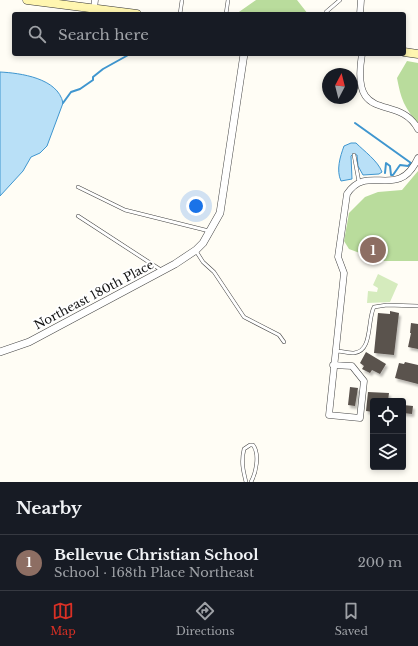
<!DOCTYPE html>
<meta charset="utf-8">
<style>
:root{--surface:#171b24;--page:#20242c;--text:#f1f3f6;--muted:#9ea1a6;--line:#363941;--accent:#d93025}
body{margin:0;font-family:"Libre Baskerville",serif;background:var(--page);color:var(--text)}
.controls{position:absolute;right:12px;bottom:12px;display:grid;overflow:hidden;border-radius:4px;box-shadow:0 2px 6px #0003}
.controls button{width:36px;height:36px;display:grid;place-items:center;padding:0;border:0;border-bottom:1px solid var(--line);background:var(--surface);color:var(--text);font:20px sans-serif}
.compass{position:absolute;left:322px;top:68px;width:36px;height:36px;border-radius:50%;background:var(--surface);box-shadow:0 2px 6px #0003;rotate:7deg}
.you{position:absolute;left:196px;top:206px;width:14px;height:14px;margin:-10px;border:3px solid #fff;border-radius:50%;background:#1a73e8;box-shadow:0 0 0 6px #1a73e833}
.badge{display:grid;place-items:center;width:26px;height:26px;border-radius:50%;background:var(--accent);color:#fff;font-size:13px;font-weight:700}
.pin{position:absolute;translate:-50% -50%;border:2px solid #fff;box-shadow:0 1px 4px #0006}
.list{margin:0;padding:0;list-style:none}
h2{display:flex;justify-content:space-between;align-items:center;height:52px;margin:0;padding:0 16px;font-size:17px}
h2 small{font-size:13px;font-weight:400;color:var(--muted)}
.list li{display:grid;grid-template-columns:26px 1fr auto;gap:12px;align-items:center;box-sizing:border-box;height:56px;padding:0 16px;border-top:1px solid var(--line)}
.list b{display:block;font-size:15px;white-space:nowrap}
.list p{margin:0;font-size:13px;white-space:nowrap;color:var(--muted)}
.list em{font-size:13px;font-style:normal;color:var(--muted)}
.icon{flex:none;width:22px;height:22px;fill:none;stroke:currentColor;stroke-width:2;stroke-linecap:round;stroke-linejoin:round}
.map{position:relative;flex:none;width:418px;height:482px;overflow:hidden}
.search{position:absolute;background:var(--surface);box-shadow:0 2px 6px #0003;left:12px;right:12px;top:12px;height:44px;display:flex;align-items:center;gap:10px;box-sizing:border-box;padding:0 14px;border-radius:4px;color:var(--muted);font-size:15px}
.sheet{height:108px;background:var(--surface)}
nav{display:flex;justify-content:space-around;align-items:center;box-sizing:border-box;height:56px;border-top:1px solid var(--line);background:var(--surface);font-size:11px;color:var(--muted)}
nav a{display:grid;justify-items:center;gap:2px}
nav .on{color:var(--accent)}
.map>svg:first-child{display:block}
</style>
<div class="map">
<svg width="418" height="482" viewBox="0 0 418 482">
<defs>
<filter id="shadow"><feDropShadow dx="2" dy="3" stdDeviation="1" flood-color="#0004"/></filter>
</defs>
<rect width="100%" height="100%" fill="#fffdf5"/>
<path fill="#d5ebbd" d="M378 274 398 284 390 302 367 303 368 291 377 292 378 288 373 285Z"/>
<path fill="#b9dc9c" d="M256 0H297L308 14H236Z
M407 61 418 63V123C404 107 401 99 397 78Z
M418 171V261H381L349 249 344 241 349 213 365 197 378 192 402 190Z"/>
<path fill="#b9e0f7" stroke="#3f96cf" d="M0 72C20 73 58 78 63 103L47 146 40 153 31 157 23 171 0 196Z
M351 143H356C364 151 378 161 382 172L379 174 363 175 358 166 357 155 353 154 351 156 352 179 341 181C336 170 340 157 344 146Z"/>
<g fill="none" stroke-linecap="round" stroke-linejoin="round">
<path stroke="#3f96cf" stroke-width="2" d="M63 103 71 92 80 89 93 80V77L103 69 130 54
M355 123 411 163 408 166 400 165 393 175H391L390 166 386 163 385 173"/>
</g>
<path fill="#5a524d" filter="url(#shadow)" d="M390 311 399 313 394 355 374 353 378 313 390 314Z
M411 323 418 324V349L408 347 411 333H410Z
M366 352 386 364 380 374 372 370 370 373 362 369 364 366 360 363Z
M405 362 418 365V384L395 378 399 363 404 364Z
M350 387 358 388 355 406 348 405Z
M368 392 389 393 388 401H373V412L366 411Z
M403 405 413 406 412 414 403 413Z"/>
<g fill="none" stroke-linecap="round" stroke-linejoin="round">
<g stroke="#444" stroke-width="4">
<path id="service" d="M326 12 340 0
M180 14 182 0
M226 14 228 0
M354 155 359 182
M78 187 125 210 209 231
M78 216 161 270
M196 251 203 262 214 272 244 317 279 335 284 342
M335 351C341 351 348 353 354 353 373 351 367 320 374 307L387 305 418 306
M246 482C243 470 241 462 244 449L250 445H253C260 454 256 473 251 482"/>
</g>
<g stroke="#444" stroke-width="7">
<path id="minor" d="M94 8 95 0
M360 14 361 0
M362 54C350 127 398 92 418 129
M333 365 352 366 364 381 360 418 329 415 344 273 338 257 347 194C368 162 398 202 418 158"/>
</g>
<g stroke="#444" stroke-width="8">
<path id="tertiary" d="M0 352 29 342 175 264 196 250 203 243 220 213 244 54"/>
</g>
<g stroke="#333" stroke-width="9">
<path id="secondary" d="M27 0 137 14
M404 52 418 54"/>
</g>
<use href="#service" stroke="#fff" stroke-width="3"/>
<use href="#minor" stroke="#fff" stroke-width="6"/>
<use href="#tertiary" stroke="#fff" stroke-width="7"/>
<use href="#secondary" stroke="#fff6b0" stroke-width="8"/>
</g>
<g text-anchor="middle" stroke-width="4" stroke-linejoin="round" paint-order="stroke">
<g font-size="12" fill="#111" stroke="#fff">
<text transform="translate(94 295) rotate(-28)" y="4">Northeast 180th Place</text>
</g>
</g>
</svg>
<div class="controls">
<button><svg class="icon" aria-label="locate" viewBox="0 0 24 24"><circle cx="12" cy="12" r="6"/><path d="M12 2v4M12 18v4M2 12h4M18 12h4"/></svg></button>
<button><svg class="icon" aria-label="layers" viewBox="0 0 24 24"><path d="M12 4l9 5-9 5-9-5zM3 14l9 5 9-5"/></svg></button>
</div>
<svg class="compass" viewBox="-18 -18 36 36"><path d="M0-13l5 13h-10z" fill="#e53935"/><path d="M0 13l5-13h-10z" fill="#9ea1a6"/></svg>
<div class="you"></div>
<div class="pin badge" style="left:373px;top:250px;background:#8d6e63">1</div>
<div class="search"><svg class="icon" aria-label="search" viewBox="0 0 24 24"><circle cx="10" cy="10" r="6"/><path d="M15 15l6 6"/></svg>Search here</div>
</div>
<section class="sheet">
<h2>Nearby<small></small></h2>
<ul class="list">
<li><span class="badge" style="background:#8d6e63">1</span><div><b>Bellevue Christian School</b><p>School · 168th Place Northeast</p></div><em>200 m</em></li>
</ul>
</section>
<nav>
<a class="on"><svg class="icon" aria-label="map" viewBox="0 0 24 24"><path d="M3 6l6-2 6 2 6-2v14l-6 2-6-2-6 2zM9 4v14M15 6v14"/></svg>Map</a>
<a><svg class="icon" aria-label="directions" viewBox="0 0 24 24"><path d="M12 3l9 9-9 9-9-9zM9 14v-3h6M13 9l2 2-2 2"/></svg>Directions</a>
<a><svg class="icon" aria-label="saved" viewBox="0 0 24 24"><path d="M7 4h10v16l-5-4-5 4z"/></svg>Saved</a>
</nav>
